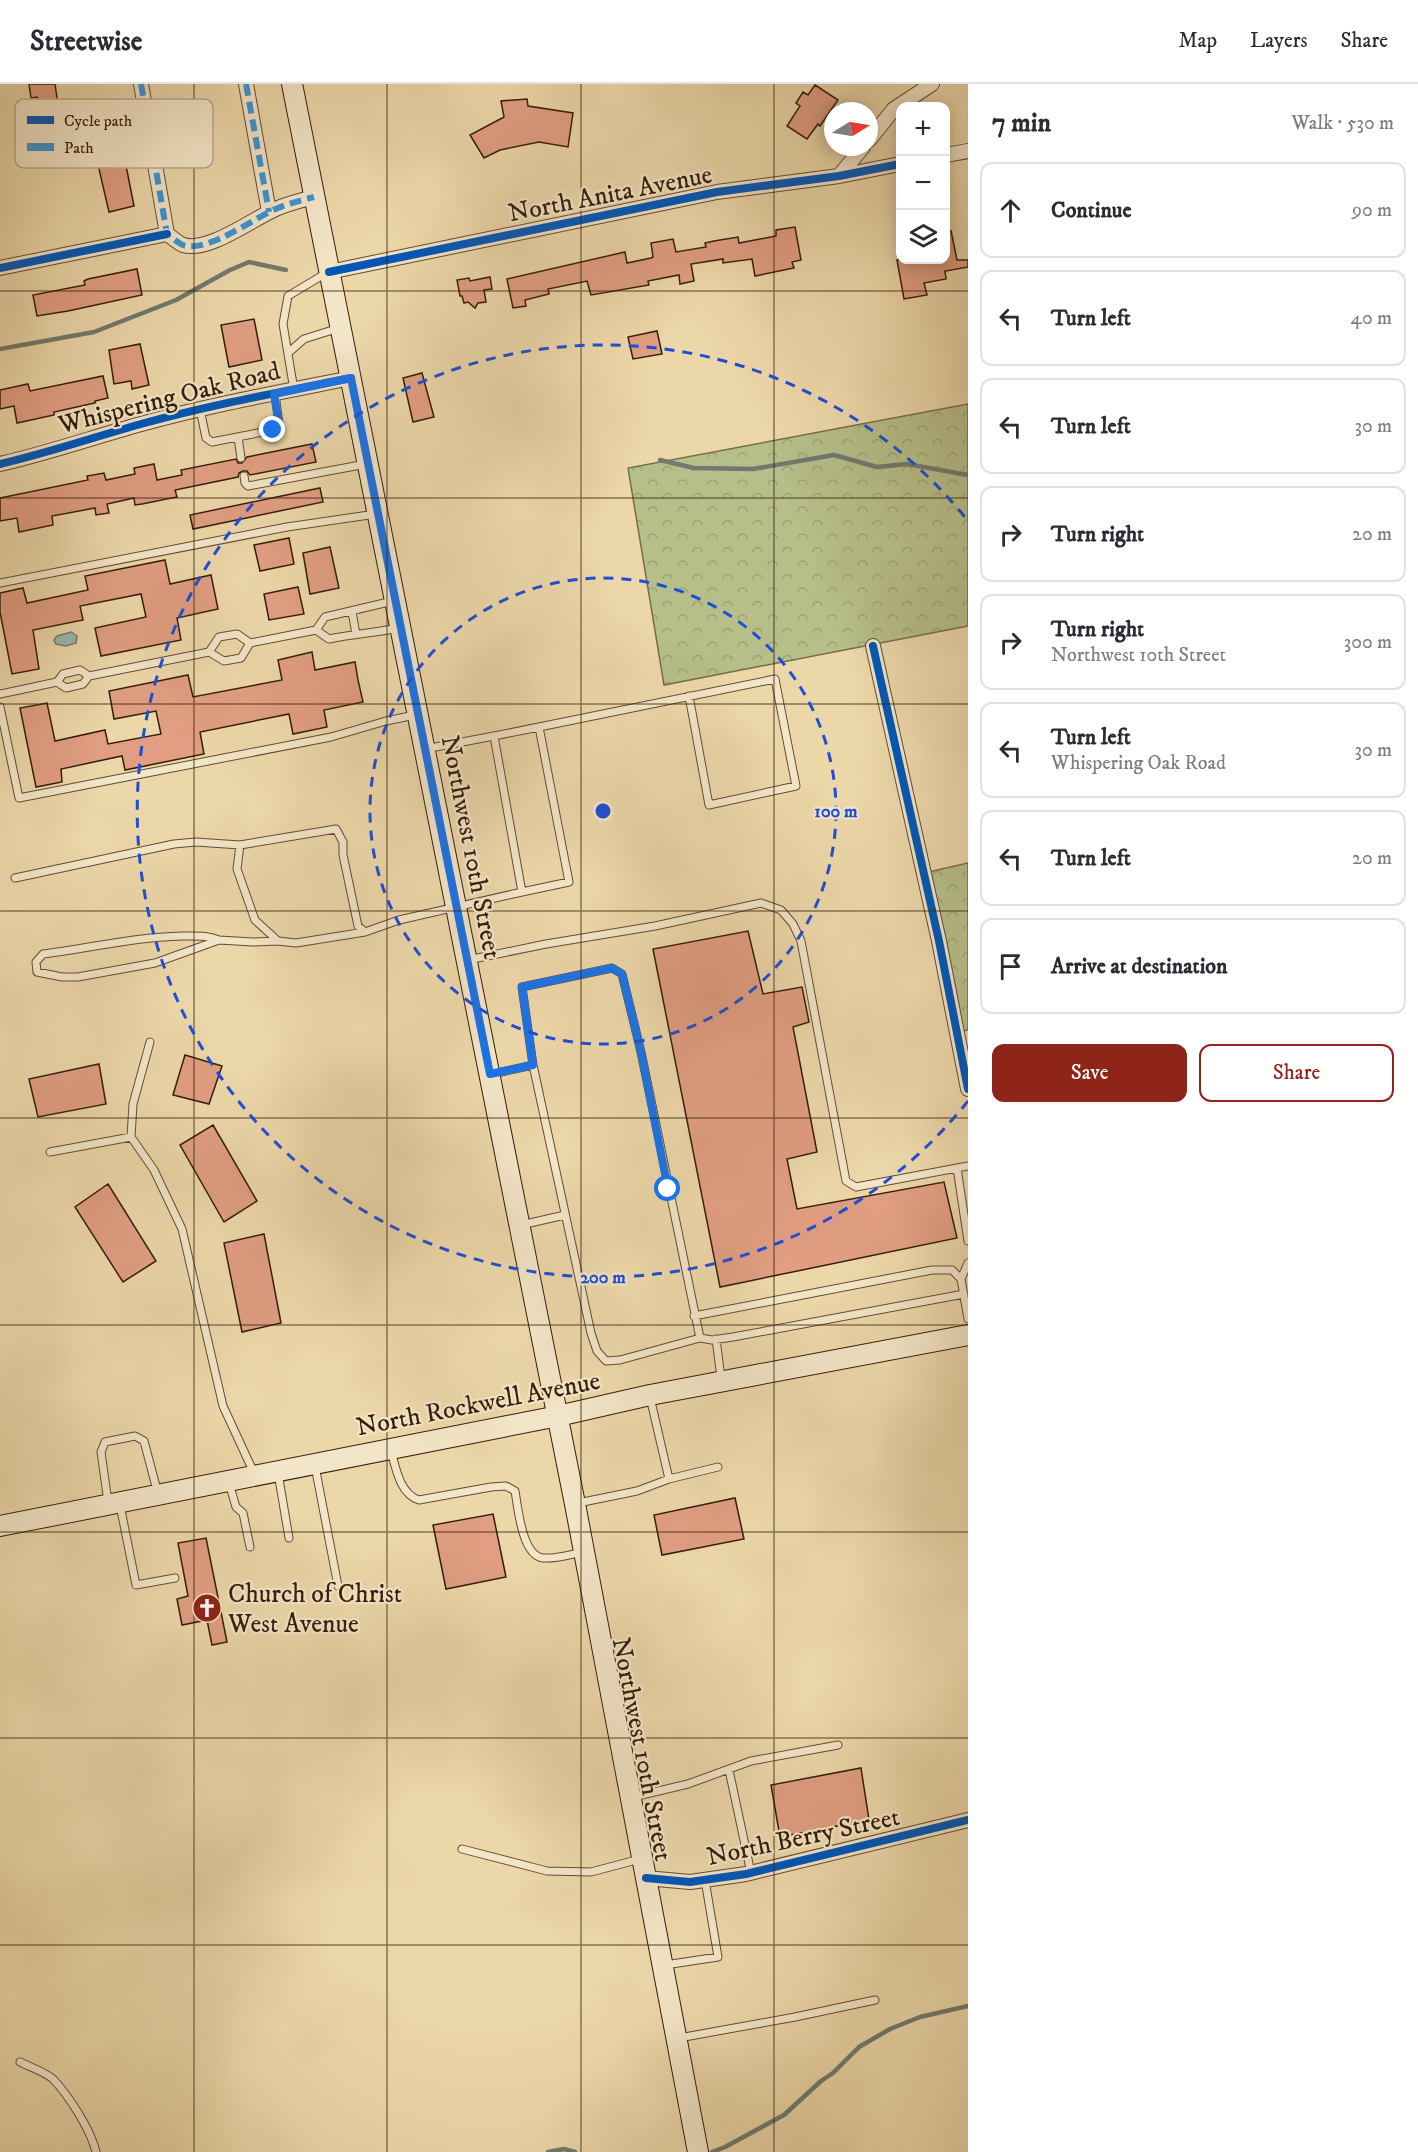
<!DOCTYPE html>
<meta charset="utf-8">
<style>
:root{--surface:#fff;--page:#f2f2f3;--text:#2b2b33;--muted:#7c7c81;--line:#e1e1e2;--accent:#8f2418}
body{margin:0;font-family:"IM FELL DW Pica",serif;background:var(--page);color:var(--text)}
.controls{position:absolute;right:18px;top:18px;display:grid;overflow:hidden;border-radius:12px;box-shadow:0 3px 15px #0003}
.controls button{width:54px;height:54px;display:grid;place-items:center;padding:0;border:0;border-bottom:2px solid var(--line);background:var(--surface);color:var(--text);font:30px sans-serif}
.compass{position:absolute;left:824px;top:18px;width:54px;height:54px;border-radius:50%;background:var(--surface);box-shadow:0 3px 15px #0003;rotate:79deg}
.stop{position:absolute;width:18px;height:18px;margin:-14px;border:4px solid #1a73e8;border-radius:50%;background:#fff}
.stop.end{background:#1a73e8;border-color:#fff;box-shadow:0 2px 6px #0008}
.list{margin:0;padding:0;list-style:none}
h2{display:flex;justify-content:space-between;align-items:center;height:78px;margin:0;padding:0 24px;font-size:26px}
h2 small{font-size:20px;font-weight:400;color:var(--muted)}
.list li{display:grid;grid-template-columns:39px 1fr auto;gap:18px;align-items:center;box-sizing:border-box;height:96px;margin:0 12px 12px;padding:0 12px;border:2px solid var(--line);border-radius:12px}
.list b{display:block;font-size:22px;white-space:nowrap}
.list p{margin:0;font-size:20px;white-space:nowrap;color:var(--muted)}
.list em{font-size:20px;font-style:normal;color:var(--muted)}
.actions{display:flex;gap:12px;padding:18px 24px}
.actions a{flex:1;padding:14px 0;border:2px solid var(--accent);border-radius:12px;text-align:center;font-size:21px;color:var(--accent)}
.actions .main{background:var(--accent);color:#fff}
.icon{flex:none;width:33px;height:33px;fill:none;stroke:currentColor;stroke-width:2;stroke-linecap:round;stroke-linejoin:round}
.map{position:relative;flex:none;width:968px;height:2068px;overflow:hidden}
header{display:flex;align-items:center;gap:36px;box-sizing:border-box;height:84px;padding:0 30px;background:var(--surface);border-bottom:2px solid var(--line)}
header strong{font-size:28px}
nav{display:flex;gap:33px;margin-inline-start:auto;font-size:21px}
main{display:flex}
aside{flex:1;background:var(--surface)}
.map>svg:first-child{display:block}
</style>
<header>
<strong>Streetwise</strong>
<nav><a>Map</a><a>Layers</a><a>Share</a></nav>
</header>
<main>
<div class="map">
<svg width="968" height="2068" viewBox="0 0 968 2068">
<defs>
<pattern id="forest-crowns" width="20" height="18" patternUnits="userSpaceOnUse" patternTransform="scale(1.5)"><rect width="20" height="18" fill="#b6be89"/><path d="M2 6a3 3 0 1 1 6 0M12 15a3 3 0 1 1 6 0" fill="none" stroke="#9da375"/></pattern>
</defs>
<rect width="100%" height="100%" fill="#ecd7a9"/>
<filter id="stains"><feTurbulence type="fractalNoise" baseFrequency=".00333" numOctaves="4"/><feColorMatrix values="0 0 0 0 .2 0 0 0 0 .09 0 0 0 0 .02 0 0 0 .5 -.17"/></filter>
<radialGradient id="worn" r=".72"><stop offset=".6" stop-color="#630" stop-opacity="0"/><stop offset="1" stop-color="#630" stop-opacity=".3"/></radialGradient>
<path fill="url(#forest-crowns)" stroke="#756e4a" stroke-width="1.5" d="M968 320V542L664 601 628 384Z
M968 779V946L957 948 924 789Z"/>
<path fill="#9ab8b0" stroke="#717a6e" stroke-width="1.5" d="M71 548 77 552 76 559 66 562 56 560 54 556 57 552Z"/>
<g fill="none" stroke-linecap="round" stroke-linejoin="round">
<path stroke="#717a6e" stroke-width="4.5" d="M0 265 94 248 176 216 230 186 249 178 286 186
M660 376 694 384 753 385 834 371 877 383 907 380 968 391
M548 2068 564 2065 575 2068
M712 2068 725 2063 784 2031 821 1997 833 1989 859 1963 890 1945 920 1933 968 1922"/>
</g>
<path fill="#e19e82" stroke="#341d0a" stroke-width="1.5" d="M29 0H55L59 28 68 26 72 45 117 36 134 122 109 128 96 72 52 80H50L49 73 42 74 36 41 42 40 37 13 31 14Z
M815 1 838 16 820 42 818 40 807 55 787 42 800 22 796 19 803 8 808 11Z
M527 15 528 22 573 29 568 63 539 58 500 66 484 74 470 51 504 33 501 17Z
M795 143 801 176 792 178 794 184 755 192 752 175 723 179V175L691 180 694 197 680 200 679 191 648 197 649 201 591 211 587 197 548 205 549 210 525 216 526 222 513 224 507 195 625 168 627 179 651 174 653 173 651 159 673 155 676 168 706 163 705 159 714 157 738 153 739 159 776 152V146Z
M951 147 957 176H968V183L945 187 946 195 924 199 927 211 904 215 897 176H945V148Z
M137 185 142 211 68 227 37 232 33 211 85 201 84 197 88 195Z
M490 193 492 205 484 206 486 218 478 219 475 224 468 218 464 219 462 212H460L457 196 469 194 470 197Z
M254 235 262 276 229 283 221 241Z
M657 247 662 270 633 275 628 253Z
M140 260 149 301 132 305 131 297 114 300 109 266Z
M422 289 434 333 413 338 403 294Z
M103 292 108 314 95 317V319L54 328V331L17 339 14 322 0 325V306L28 300 30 307Z
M312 360 316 378 250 391 247 387H243L239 389 238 393 175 406 177 413 142 420 135 421 134 414 107 420 109 429 96 431 95 424 52 432 53 441 19 448 17 434 0 437V414L88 396 87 392 104 389 106 396 135 390 134 384 154 380 157 396 182 391 181 386 236 375 238 379H242L247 373Z
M320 404 323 418 193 445 190 431Z
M289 454 294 480 260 487 254 461Z
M330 463 339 504 310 510 303 469Z
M165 476 170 500 211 491 218 525 177 534 181 556 101 572 95 544 146 533 141 510 80 522 83 536 33 546 39 585 12 590 0 528V509L23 504 27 519 88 506 85 492Z
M298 503 304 530 269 536 264 510Z
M312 568 315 586 355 578 358 596 363 618 324 626 327 643 293 650 289 630 200 648 204 670 125 686 122 672 61 685 62 698 36 703 20 624 47 619 55 657 105 646 108 660 161 650 156 627 114 635 109 607 188 591 193 613 282 596 278 576Z
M748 847 763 910 802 903 809 938 793 943 817 1068 787 1075 797 1125 944 1098 957 1154 720 1203 653 865Z
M185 971 222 982 209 1020 173 1011Z
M99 980 106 1020 38 1033 29 995Z
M213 1041 257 1117 224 1138 180 1061Z
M108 1100 156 1177 123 1198 75 1123Z
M264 1150 281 1239 242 1248 224 1159Z
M735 1414 744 1455 662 1471 654 1431Z
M493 1430 506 1493 446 1505 433 1441Z
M206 1454 227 1558 212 1561 207 1536 182 1541 177 1515 188 1512 178 1459Z
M861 1684 869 1736 780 1753 771 1701Z"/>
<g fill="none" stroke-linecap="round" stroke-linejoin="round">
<g stroke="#624c32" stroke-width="9">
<path id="lane" d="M288 269 304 255 339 244
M294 306 283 240 288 212 328 188
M200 325 206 354 212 358 273 346 279 340 275 310
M238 353 241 374
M244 392 245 399 248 402 366 380
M0 499 287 443 376 430
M393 517 325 533 316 546 329 555C352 550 375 549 398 544
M352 528 356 550
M250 559 237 550 219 553 209 568 224 577 241 574 250 559 316 546
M89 592 83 600 66 604 57 598 63 590 80 586 89 592 209 568
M0 610 57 598
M0 623 19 714 331 653 386 637 415 631
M539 643 775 595 796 702 709 721 689 612
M425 665 494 652
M240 761 237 785 255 836 278 857 296 859 365 848
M15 794 174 760 196 758 240 761 336 745 343 758V771L358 842 365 848 399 836 522 808 494 652 539 643 569 798 522 808
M219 856C207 851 195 852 182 852 135 853 90 864 43 870L36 878 37 888 62 893H78L155 879 219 856 253 858 278 857
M468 876 546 860 655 842 761 819 781 826 793 840 801 857 846 1097 856 1103 968 1082
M492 990 533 981 522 903 612 884 622 890 641 968 700 1254 620 1276 606 1277 597 1267 591 1249 533 981
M131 1053 133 1020 150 958
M50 1068 131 1053 154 1086 182 1145 223 1322 254 1389
M957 1084 968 1157
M521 1141 565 1131
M961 1195 968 1179
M694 1232 932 1186H952L961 1195 968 1235
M700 1254 712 1256 733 1253 964 1210
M716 1255 721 1294
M650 1313 669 1395
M391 1367C396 1385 400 1410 419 1416L491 1403 506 1402 515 1407C518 1424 522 1472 543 1474 556 1475 569 1471 582 1468
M315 1382 338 1502
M278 1389 289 1454
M229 1399 236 1423 243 1429 250 1463
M108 1418 101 1368 105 1358 135 1352 144 1357 158 1410
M578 1419 637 1407 669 1395 718 1383
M120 1421 136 1501 175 1494
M729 1686 751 1789
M633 1713 688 1700 751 1677 838 1661
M462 1765 547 1787 591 1788 640 1775
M665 1881 718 1873 705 1796
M679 1954 795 1933 875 1916
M20 1978C30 1983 45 1988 53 1995 69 2012 91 2046 96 2068"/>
</g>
<g stroke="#624c32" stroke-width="16">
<path id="street" d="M141 0 167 150C172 153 178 159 183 161 209 169 255 133 278 124 290 119 302 116 314 113
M246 0 269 128
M869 56 894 25 932 0
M946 71 968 67
M839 92 863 63
M0 184 167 150
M329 188 717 108 839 92 900 80
M0 380C48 369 94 353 141 340 210 321 281 308 351 294
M873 562 939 857 968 1005
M646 1794 690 1798 746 1790 968 1736"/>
</g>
<g stroke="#341d0a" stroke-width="22">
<path id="secondary" d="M292 0 575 1420 698 2068
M0 1442 558 1332 650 1311 968 1251"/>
</g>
<use href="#lane" stroke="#f3e5c7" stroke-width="7"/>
<use href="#street" stroke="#f3e5c7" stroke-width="14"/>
<use href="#secondary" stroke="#f3e5c7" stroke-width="20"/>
<path stroke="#3d94d2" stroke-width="6" stroke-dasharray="12 6" stroke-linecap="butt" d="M141 0 167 150C172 153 178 159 183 161 209 169 255 133 278 124 290 119 302 116 314 113
M246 0 269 128"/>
<g stroke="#f3e5c7" stroke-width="11">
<path id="cycleway" d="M0 184 167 150
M329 188 717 108 839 92 900 80
M0 380C48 369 94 353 141 340 210 321 281 308 351 294
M873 562 939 857 968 1005
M646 1794 690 1798 746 1790 968 1736"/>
</g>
<use href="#cycleway" stroke="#0057b8" stroke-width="8"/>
</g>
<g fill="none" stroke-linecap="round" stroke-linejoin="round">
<path stroke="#1a73e8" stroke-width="8" d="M273 346 279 340 274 310 351 294 490 990 533 981 522 903 612 884 622 890 641 968 668 1105"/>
</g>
<path fill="none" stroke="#341d0a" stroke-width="1.5" stroke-opacity="0.55" d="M194 0V2068M387 0V2068M581 0V2068M774 0V2068M0 207H968M0 414H968M0 620H968M0 827H968M0 1034H968M0 1241H968M0 1448H968M0 1654H968M0 1861H968"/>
<g fill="none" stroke="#1d4ed8" stroke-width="3" stroke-dasharray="10 8">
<circle cx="603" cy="727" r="233"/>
<path d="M968 1017A466 466 0 1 1 968 437"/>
</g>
<defs>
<g id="church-disc" transform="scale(1.5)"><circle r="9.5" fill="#8f2418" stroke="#f3e5c7"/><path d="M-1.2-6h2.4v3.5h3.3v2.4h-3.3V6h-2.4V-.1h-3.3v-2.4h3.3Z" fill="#fff"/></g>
</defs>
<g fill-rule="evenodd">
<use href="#church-disc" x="207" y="1524"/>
</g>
<g text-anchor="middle" stroke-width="4.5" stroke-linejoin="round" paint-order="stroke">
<g font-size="26" fill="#341d0a" stroke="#f3e5c7">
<text transform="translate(610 109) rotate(-11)" y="9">North Anita Avenue</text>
<text transform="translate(169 313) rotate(-14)" y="9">Whispering Oak Road</text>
<text transform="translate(472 763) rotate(79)" y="9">Northwest 10th Street</text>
<text transform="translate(478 1319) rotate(-11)" y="9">North Rockwell Avenue</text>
<text transform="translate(643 1665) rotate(79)" y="9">Northwest 10th Street</text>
<text transform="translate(803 1752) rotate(-12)" y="9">North Berry Street</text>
</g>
<g font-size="26" fill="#341d0a" stroke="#f3e5c7" text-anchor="start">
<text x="228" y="1518">Church of Christ<tspan x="228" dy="30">West Avenue</tspan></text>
</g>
</g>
<rect x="15" y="15" width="198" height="69" rx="9" fill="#f3e5c7" stroke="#baa98e" stroke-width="1.5"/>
<rect x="27" y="32" width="27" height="8" fill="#0057b8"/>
<rect x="27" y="59" width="27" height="8" fill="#3d94d2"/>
<g font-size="16" fill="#341d0a">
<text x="64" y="42">Cycle path</text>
<text x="64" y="69">Path</text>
</g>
<circle cx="603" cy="727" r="9" fill="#1d4ed8" stroke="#f3e5c7" stroke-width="3"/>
<g font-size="18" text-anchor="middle" font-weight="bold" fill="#1d4ed8" stroke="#f3e5c7" stroke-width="4.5" stroke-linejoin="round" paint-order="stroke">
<text x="836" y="733">100 m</text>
<text x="603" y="1199">200 m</text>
</g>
<rect width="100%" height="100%" filter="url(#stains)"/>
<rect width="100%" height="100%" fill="url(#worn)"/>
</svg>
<div class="controls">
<button>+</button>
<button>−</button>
<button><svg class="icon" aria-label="layers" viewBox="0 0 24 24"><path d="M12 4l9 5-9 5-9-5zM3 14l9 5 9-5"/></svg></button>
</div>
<svg class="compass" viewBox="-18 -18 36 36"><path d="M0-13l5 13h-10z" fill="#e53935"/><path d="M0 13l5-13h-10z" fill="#7c7c81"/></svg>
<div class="stop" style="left:668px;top:1105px"></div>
<div class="stop end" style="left:273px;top:346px"></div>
</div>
<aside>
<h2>7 min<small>Walk · 530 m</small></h2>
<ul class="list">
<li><svg class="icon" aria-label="ahead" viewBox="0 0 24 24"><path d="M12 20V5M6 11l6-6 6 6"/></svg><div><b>Continue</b></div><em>90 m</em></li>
<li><svg class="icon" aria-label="left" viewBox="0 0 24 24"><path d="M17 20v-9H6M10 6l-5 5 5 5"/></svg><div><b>Turn left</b></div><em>40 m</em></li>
<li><svg class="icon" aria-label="left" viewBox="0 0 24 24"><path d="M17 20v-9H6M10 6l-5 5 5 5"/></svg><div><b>Turn left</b></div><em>30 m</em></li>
<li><svg class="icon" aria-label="right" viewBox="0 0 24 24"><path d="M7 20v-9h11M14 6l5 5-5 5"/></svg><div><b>Turn right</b></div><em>20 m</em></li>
<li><svg class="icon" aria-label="right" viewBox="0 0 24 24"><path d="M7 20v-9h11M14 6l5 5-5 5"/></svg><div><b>Turn right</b><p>Northwest 10th Street</p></div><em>300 m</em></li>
<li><svg class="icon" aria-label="left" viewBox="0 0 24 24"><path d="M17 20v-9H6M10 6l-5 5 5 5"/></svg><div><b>Turn left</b><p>Whispering Oak Road</p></div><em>30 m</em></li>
<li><svg class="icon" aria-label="left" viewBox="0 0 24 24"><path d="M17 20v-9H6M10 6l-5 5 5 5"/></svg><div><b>Turn left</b></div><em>20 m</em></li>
<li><svg class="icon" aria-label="arrive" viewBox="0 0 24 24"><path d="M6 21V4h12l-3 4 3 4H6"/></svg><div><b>Arrive at destination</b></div></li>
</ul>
<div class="actions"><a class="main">Save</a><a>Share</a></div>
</aside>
</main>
